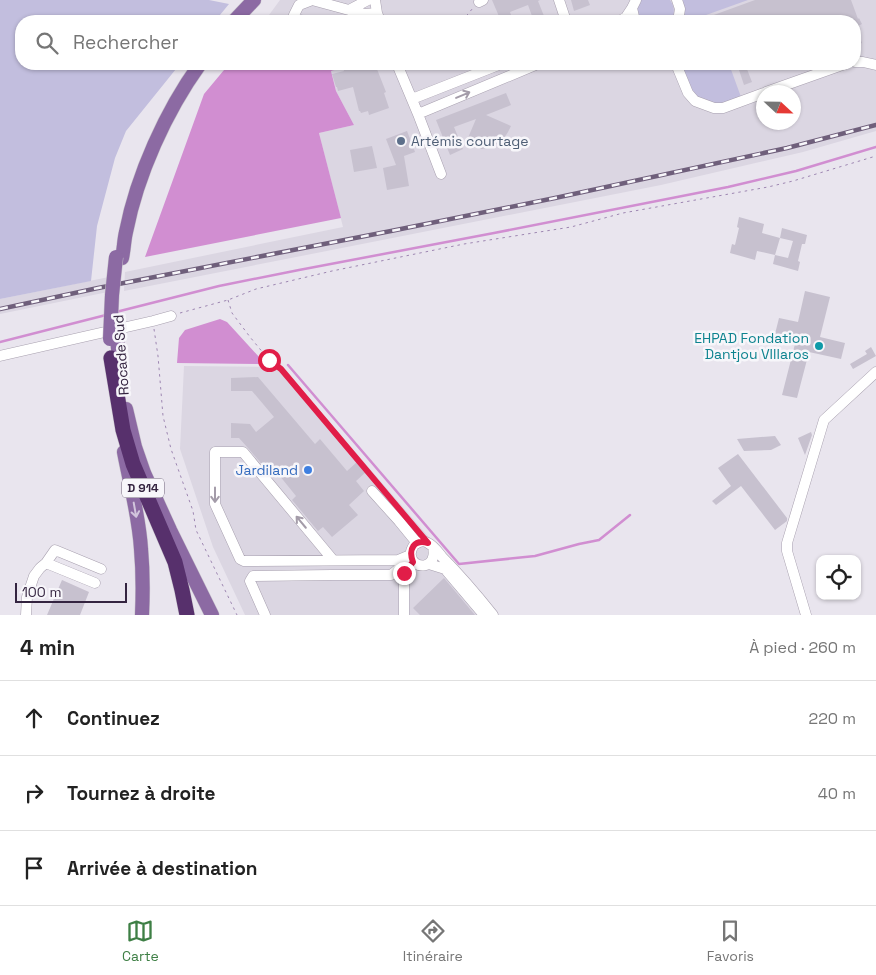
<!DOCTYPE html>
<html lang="fr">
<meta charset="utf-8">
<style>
:root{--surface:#fff;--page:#f2f2f2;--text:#222;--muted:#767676;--line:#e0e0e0;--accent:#3e7f45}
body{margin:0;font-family:"Space Grotesk",sans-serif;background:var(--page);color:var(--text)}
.controls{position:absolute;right:15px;bottom:15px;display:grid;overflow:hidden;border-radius:10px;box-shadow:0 1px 4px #0004}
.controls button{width:45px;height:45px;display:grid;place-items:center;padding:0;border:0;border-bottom:1px solid var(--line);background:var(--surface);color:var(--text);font:25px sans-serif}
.compass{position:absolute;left:756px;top:85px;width:45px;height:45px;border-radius:50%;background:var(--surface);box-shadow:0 1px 4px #0004;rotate:112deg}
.scale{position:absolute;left:15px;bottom:12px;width:112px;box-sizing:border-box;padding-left:5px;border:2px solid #342440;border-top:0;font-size:14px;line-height:18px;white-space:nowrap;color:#342440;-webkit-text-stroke:4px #f7f6fa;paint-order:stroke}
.stop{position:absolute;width:15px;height:15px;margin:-11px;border:4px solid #e11d48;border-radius:50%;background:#fff}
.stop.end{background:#e11d48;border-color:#fff;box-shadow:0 1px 5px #0008}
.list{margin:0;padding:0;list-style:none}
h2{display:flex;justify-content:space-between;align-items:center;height:65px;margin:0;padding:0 20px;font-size:21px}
h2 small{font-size:16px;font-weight:400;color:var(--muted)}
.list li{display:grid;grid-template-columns:32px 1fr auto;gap:15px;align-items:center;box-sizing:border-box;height:75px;padding:0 20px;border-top:1px solid var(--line)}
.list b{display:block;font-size:19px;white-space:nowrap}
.list em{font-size:16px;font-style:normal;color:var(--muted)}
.icon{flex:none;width:28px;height:28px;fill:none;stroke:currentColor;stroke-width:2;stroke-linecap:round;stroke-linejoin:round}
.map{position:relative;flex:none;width:876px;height:615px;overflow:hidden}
.search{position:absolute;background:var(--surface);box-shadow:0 1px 4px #0004;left:15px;right:15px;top:15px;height:55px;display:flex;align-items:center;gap:12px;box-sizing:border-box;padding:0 18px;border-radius:20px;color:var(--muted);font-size:19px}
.sheet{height:290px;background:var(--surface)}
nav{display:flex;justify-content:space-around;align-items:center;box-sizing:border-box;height:70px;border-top:1px solid var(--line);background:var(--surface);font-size:14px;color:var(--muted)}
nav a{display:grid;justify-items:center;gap:2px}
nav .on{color:var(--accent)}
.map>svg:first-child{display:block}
</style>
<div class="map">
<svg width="876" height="615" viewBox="0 0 876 615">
<rect width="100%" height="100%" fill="#e9e5ee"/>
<path fill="#dbd6e2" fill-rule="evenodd" d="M280 0H876V131L803 152 661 185 124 291 125 272 343 227 319 133 354 125 336 91 331 71 340 68V64H855V21H279L269 15ZM764 92H794V122H764Z
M109 277 108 292 0 314V299Z
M184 366 282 367 496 615H245L213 547 180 449Z"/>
<path fill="#c2bede" d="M0 0H209L229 4 215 21H21V64H180L126 131 115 158 97 226 91 281 0 299Z
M640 0H670C675 7 675 14 671 21H639L636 10Z
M683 0H748L706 15 705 21H683L684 16Z
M681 64H729L741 97C734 99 726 103 718 104 694 107 687 81 681 64Z"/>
<path fill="#d18ed1" d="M229 64H340L341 68 331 71 336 91 354 125 319 133 341 218 145 257 204 94Z
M220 319 227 322 260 358 259 364 177 363 179 338 185 330Z"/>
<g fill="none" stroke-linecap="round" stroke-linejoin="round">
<path stroke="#d18ed1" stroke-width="2.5" d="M116 312 219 286 299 270 494 233 728 187 796 171 876 147
M0 342 106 315
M288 365 459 564 535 556 579 544 599 540 630 515"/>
</g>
<path fill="#c7c1cf" d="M492 0H540L538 1 546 21H521L532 16 528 5 510 12 513 21H501Z
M571 0H588L590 5 574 11Z
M755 0H851L858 19 859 18 862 24 856 27 862 43 855 46V21H722L711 16Z
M342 64H375L386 92 384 93 389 108 369 115 368 111 361 113 360 111H359L353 87 338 91 337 87H336L332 74 344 71Z
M737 64H745L752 82 744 85Z
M506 93 511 105 486 115 511 126 508 132 504 138 497 144 487 148 482 149 465 145 476 119 454 127 463 149 450 155 436 120Z
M407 131 415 152 404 156 409 186 387 190 383 168 396 165 386 139Z
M372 146 377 168 354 172 350 150Z
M739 217 764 224 762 233 780 238 775 255 757 251 755 260 730 253 732 244 735 245 739 228 737 227Z
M782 228 807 235 805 244H802L798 261 800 262 798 271 773 264 775 255 788 258 793 241 780 238Z
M805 291 830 297 820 337 845 343 841 359 809 352 797 398 782 395 795 344 774 338 779 318 798 322Z
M871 347 876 356 853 369 850 364 867 354 865 351Z
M258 377 315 444 320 439 347 471 357 462 366 472 356 481 364 491 349 505 358 515 332 537 323 527 318 531 292 500 296 496 275 470 270 474 248 448 239 438H231V423L250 424 256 432 274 417 252 391H231V378Z
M811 432 812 435 805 455 798 438Z
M775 436 781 445 771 450 744 451 737 439Z
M738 454 787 518V521L775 530 741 486 716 505 712 501 731 486 718 468Z
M444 578 475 615H420L413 608Z
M62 580 89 592 80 615H47Z"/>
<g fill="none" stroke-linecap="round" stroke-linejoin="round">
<g stroke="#a8a0af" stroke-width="11">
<path id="minor" d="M368 0 349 10 365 14 377 13
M375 0 377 13 380 21
M559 0 566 21
M677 0 680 9 678 21
M479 2 483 0
M305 21 296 19 294 15 299 5 312 0 349 10
M620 21 626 17 632 8
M635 21 632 8 636 0
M855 62H863L876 65
M397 64 418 114 441 174
M676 64 688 93 695 101 714 108H723L764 93
M766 92 845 64
M412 99 501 64
M418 114 538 64
M0 356 153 321 171 316
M372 491 399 521 417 543
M433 547C438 570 413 570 411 556 410 552 412 548 414 545 418 542 424 540 428 543 434 546 438 552 442 557 460 575 477 595 493 615
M333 560 243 452H215V504L240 559 244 561 398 560 410 555
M46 563 95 583
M429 564 445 569 484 615
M26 615 27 597 34 576 40 568 46 563 55 550 101 569
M265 615 250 581 253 576 332 575H391L401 567 406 557
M404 615V573L412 562
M806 615 787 551V543L824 420 876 372"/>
</g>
<g stroke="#c6c2ca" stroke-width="15">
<path id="major" d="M234 21 254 0
M122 258C124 249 124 240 126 232 137 175 166 111 200 64
M117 338 121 380
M126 409 135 447 144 473 170 530 212 615
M124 452C130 484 139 516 141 549 143 571 143 593 142 615"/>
</g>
<g stroke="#c6c2ca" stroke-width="16">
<path id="highway" d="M111 358 123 430 133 464 175 562 182 590 187 615"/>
</g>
<path stroke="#9d86b1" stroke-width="1" stroke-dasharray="2.5 4" stroke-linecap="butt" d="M462 21 473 8
M228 300 232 313 250 337 269 360 281 369 379 485
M180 313 228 300 256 289 332 271 464 244 571 227 623 213 768 187 793 181 876 156
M154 329 158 356 163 416 171 449 193 511 196 530 237 615"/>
<use href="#minor" stroke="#fff" stroke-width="10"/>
<use href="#major" stroke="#8c6aa3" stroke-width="14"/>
<use href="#highway" stroke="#57306c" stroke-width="15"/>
<g stroke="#6f5f7b" stroke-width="4.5">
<path id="rail" d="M0 309 98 288 391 231 555 198 787 148 876 125"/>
</g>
<use href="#rail" stroke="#f7f6fa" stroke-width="2.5" stroke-dasharray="8" stroke-linecap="butt"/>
<g stroke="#c6c2ca" stroke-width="15" stroke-linecap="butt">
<path id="major-bridge" d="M110 339 112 295 116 257"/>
</g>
<use href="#major-bridge" stroke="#8c6aa3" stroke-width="14"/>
</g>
<defs><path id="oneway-shaft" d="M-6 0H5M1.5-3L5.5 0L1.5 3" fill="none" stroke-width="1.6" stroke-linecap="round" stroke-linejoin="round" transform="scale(1.25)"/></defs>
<g stroke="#a49ca9">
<use href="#oneway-shaft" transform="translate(463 95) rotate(-23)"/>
<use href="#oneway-shaft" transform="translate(215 495) rotate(90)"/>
<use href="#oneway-shaft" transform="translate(301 522) rotate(-130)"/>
</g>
<use stroke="#d2c5dc" href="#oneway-shaft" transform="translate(135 510) rotate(80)"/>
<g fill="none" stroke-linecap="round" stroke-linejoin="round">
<path stroke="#e11d48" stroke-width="6" d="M269 360 281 369 428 543C414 539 408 549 413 562L404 573"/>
</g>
<circle fill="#5c6f8a" stroke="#f7f6fa" stroke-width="2" cx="401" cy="141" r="5"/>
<circle fill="#0f9aa8" stroke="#f7f6fa" stroke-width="2" cx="819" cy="346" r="5"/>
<circle fill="#3f7fe0" stroke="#f7f6fa" stroke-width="2" cx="308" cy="470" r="5"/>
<g text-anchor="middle" stroke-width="5" stroke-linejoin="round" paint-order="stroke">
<rect fill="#f7f6fa" stroke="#6e6378" stroke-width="1" x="122" y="478.5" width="42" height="19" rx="4"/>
<g font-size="12" font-weight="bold" fill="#342440">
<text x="143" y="492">D 914</text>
</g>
<g font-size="14" fill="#4e5e75" stroke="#f7f6fa" text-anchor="start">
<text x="411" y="146">Artémis courtage</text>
</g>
<g font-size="14" fill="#0d838f" stroke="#f7f6fa" text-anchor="end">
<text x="809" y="343">EHPAD Fondation<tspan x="809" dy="16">Dantjou VIllaros</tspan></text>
</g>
<g font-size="14" fill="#342440" stroke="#f7f6fa">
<text transform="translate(121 355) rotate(-94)" y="5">Rocade Sud</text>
</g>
<g font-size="14" fill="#366cbe" stroke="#f7f6fa" text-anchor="end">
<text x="298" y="475">Jardiland</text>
</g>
</g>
</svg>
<div class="controls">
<button><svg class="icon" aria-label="locate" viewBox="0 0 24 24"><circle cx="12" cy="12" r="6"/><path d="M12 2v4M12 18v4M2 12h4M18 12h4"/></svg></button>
</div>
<svg class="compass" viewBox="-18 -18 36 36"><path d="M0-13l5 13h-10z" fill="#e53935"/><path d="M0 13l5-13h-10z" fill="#767676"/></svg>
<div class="scale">100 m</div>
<div class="stop" style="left:269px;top:360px"></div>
<div class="stop end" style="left:404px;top:573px"></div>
<div class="search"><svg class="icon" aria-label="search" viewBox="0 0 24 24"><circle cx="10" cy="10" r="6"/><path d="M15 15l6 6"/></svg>Rechercher</div>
</div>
<section class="sheet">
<h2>4 min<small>À pied · 260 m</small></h2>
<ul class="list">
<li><svg class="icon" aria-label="ahead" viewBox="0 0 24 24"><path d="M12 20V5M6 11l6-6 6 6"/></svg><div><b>Continuez</b></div><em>220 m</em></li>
<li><svg class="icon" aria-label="right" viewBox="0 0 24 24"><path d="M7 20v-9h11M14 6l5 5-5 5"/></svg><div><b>Tournez à droite</b></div><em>40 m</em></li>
<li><svg class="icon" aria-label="arrive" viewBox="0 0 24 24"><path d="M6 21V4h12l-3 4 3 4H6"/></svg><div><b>Arrivée à destination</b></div></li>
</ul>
</section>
<nav>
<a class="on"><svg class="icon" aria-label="map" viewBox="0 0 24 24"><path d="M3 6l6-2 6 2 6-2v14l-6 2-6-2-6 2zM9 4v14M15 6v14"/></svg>Carte</a>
<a><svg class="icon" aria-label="directions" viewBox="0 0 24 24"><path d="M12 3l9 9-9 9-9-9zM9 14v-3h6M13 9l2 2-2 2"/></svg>Itinéraire</a>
<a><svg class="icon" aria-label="saved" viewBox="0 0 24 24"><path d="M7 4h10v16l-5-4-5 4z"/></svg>Favoris</a>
</nav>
